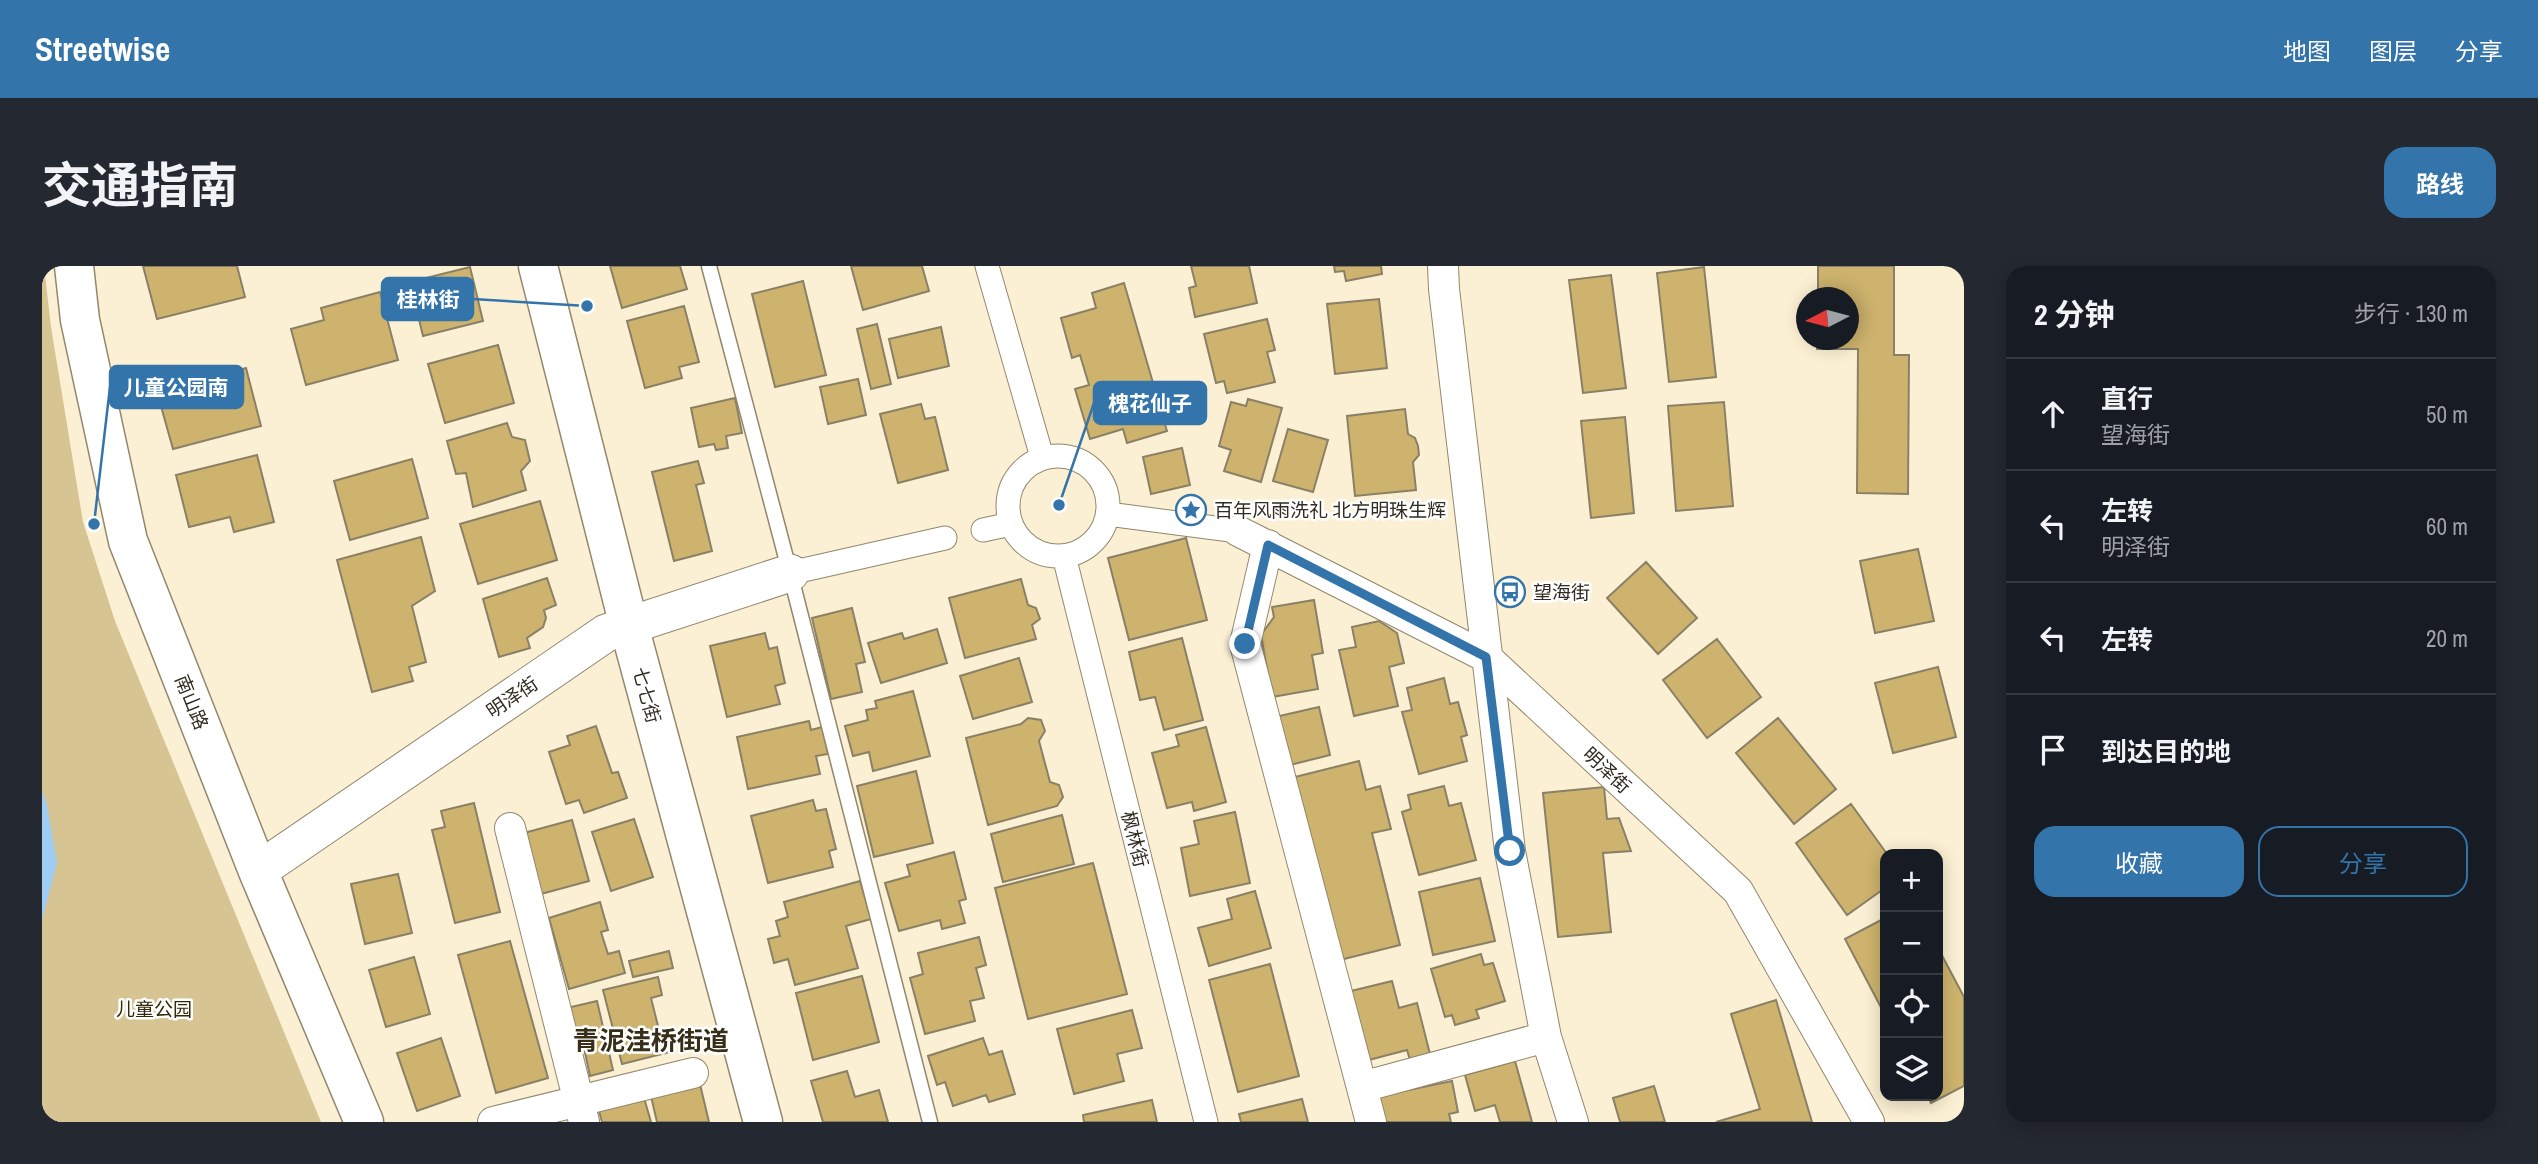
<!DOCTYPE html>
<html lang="zh">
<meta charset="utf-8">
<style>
:root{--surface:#171b24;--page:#242831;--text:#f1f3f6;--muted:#9ea1a6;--line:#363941;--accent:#3374aa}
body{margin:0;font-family:"Archivo Narrow","Noto Sans SC",sans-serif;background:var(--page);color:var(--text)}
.controls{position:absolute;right:21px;bottom:21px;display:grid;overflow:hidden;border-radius:14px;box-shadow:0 4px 18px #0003}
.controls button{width:63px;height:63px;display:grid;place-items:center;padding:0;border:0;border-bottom:2px solid var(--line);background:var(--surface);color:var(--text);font:35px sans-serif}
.compass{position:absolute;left:1754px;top:21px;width:63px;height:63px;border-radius:50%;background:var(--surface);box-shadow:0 4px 18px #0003;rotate:264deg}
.stop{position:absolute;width:21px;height:21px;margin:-16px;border:5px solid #3374aa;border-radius:50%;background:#fff}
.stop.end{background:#3374aa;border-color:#fff;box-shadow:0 2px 7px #0008}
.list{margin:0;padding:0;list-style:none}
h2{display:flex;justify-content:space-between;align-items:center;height:91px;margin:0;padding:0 28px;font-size:30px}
h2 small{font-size:23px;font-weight:400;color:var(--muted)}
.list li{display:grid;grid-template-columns:46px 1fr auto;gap:21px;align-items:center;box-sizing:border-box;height:112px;padding:0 28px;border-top:2px solid var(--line)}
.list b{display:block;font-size:26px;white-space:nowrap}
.list p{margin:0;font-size:23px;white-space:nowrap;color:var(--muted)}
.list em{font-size:23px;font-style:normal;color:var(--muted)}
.actions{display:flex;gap:14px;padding:21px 28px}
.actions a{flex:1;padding:16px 0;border:2px solid var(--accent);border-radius:21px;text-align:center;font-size:24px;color:var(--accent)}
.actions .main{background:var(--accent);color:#fff}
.icon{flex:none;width:38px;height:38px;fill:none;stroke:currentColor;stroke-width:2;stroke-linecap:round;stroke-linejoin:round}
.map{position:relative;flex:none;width:1922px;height:856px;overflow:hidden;border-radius:21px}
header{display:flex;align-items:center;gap:42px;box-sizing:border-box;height:98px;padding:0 35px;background:var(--accent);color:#fff}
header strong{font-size:33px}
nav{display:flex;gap:38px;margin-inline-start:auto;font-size:24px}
.intro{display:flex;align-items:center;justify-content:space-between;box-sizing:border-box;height:168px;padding:0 42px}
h1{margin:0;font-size:49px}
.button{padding:18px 32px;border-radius:21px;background:var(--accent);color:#fff;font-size:24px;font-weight:700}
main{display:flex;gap:42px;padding:0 42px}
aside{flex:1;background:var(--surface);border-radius:21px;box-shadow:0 4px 18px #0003}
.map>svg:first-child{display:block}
</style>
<header>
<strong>Streetwise</strong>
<nav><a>地图</a><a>图层</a><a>分享</a></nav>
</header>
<div class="intro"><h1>交通指南</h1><a class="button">路线</a></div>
<main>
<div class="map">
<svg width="1922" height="856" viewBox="0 0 1922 856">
<rect width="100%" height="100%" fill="#fbf0d3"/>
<path fill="#d6c492" d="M0 0H2L9 61 41 256 73 355 279 856H0Z"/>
<path fill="#a0cdf6" d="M0 525 5 539 15 597 0 654Z"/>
<path fill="#cdb36d" stroke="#8a8066" stroke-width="2" d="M101 0H195L203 31 115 53Z
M568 0H638L645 23 580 42Z
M809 0H880L887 25 821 44Z
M1149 0H1207L1215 37 1153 51 1147 22 1154 20Z
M1292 0H1339L1340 8 1304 15 1302 5 1293 6Z
M1776 0H1852V89H1867L1866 228 1815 227 1816 83H1775V74H1806V32H1776Z
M428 1 441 55 381 70 368 16Z
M1662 1 1674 111 1627 116 1615 7Z
M1569 9 1584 122 1541 127 1527 14Z
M761 15 784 109 733 121 710 28Z
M1082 17 1125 165 1085 177 1081 163 1048 173 1033 123 1047 119 1038 89 1030 92 1019 52 1054 42 1050 27Z
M338 26 356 94 264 119 249 63 282 54 279 42Z
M1337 33 1345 102 1293 108 1285 38Z
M642 40 657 96 637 101 640 112 603 122 585 55Z
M1225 53 1233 84 1225 86 1233 116 1185 127 1182 115 1174 117 1162 68Z
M835 58 849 118 829 123 815 63Z
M899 61 907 100 856 112 847 73Z
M456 79 472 137 403 157 386 98Z
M204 102 219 160 131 183 115 126Z
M816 113 824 149 786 158 778 121Z
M693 132 700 167 684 170 686 182 674 184 672 178 657 181 649 142Z
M1206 133 1240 142 1219 216 1182 205 1189 184 1177 180 1189 136 1204 140Z
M1682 136 1691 240 1634 245 1626 140Z
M879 138 883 153 893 151 906 204 856 217 838 148Z
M1363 143 1366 168 1373 172 1376 180 1377 189 1371 196 1374 224 1313 230 1305 150Z
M1583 151 1592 247 1549 252 1539 155Z
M465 157 470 171 483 174 488 195 479 205 484 224 431 241 424 207 414 208 405 175Z
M1246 163 1286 174 1271 226 1231 215Z
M1140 182 1148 219 1109 228 1101 191Z
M215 189 232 256 192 266 188 251 147 261 134 209Z
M370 193 386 252 308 274 292 215Z
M656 195 662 217 654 219 670 285 632 295 610 206Z
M498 235 515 294 436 318 418 258Z
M379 271 393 325 370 340 384 396 367 401 371 415 330 426 295 294Z
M1144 272 1165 354 1087 374 1066 292Z
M1876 283 1892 355 1833 367 1818 295Z
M1604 296 1655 352 1616 388 1565 332Z
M505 312 514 339 502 344 504 352 501 361 485 372 488 382 457 391 441 333Z
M979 313 986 339 994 342 998 353 990 359 994 373 923 392 907 332Z
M1272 334 1281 387 1270 389 1276 423 1230 431 1219 369 1232 351 1230 341Z
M810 342 823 396 814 398 820 426 789 433 770 352Z
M1337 355 1355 367 1362 397 1347 401 1356 440 1312 450 1297 384 1314 381 1310 361Z
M895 363 905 397 839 417 826 377 860 367 862 373Z
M723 367 727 383 735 381 743 417 733 420 738 438 685 451 668 380Z
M1140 372 1161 454 1122 464 1113 431 1098 434 1087 386Z
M1675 373 1719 431 1665 472 1621 414Z
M977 392 990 436 931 453 918 410Z
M1896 401 1914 471 1851 487 1833 417Z
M1402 412 1408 438 1416 436 1425 469 1419 471 1425 495 1377 508 1360 446 1370 444 1365 422Z
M871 425 888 490 831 505 827 486 811 490 803 460 826 454 824 444 835 442 833 435Z
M1277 441 1288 489 1244 500 1233 451Z
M986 452 999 454 1003 465 997 475 1008 516 1017 519 1021 531 1015 540 946 559 924 472 979 458Z
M1736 452 1794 523 1752 558 1694 487Z
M767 455 769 464 780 461 786 488 774 490 778 508 706 523 695 471Z
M554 460 570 507 576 506 585 532 542 547 537 534 524 538 507 486 528 479 525 470Z
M1164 461 1184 536 1152 545 1150 536 1125 542 1110 487 1137 480 1134 469Z
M1317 495 1324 524 1338 520 1349 563 1330 567 1358 679 1294 695 1249 512Z
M874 505 891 577 832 591 815 520Z
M1402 520 1407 540 1419 537 1434 594 1377 609 1360 546 1369 543 1366 529Z
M1562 521 1565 553 1577 552 1589 585 1561 587 1569 666 1516 671 1501 527Z
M771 534 774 545 784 543 794 583 787 585 791 601 726 617 709 550Z
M432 537 458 646 413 657 390 564 403 561 399 545Z
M1809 538 1845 588 1843 622 1805 649 1754 577Z
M1193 546 1208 617 1148 630 1139 582 1157 578 1152 555Z
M1020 549 1032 598 961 616 949 568Z
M592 553 611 611 569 625 550 566Z
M530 554 547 615 499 628 482 567Z
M912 586 924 633 917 635 923 657 900 663 898 654 857 665 843 617 868 610 865 599Z
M1051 597 1085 728 986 753 953 622Z
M356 608 370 667 323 678 309 618Z
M1438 612 1453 675 1391 689 1377 626Z
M818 615 829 653 804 660 816 702 753 719 746 693 732 697 726 673 738 670 734 655 746 651 742 636Z
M1213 625 1229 682 1167 700 1156 662 1190 653 1185 633Z
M558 636 566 664 559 666 566 688 577 685 583 707 527 723 507 652Z
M1843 652V749L1803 673Z
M937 671 944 699 934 702 942 732 928 735 933 755 883 768 868 712 881 708 876 687Z
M468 675 506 812 454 827 416 689Z
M1896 682 1922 731V820L1889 837 1886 830H1896Z
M627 685 631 702 591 711 587 695Z
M1439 688 1442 699 1451 697 1463 735 1434 744 1437 752 1413 759 1410 749 1403 751 1389 703Z
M372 691 388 748 344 761 327 704Z
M1228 698 1257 810 1196 826 1167 714Z
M820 710 837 776 771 794 754 727Z
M616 711 620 729 609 732 619 772 629 770 632 785 580 798 561 724Z
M1350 715 1357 742 1375 737 1388 788 1368 794 1365 784 1323 795 1305 726Z
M1734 734 1770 856H1674L1718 843 1689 748Z
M555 735 571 804 548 810 542 782 535 784 525 742Z
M1090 744 1100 782 1075 788 1082 815 1032 828 1015 763Z
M399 772 418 830 375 845 355 787Z
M941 772 947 789 960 785 973 828 947 836 944 829 911 840 903 816 895 819 886 790Z
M1473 795 1490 856H1458L1453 839 1433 845 1423 809Z
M805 805 813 831 837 824 846 856H781L769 815Z
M657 814 667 856H615L608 826Z
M1410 815 1416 846 1407 848 1409 856H1338L1333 831Z
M1612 820 1623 856H1578L1571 832Z
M602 832 609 856H560L557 845Z
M1260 833 1266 856H1199L1197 848Z
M1110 834 1115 856H1042L1041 849Z"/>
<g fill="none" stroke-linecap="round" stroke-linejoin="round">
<g stroke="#91876c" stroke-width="17">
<path id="service" d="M667 0 748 307 888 856"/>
</g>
<g stroke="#91876c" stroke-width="25">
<path id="pedestrian" d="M945 0 1000 191
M966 240a50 50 0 1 1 100 0a50 50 0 1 1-100 0Z
M1066 248 1196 265
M941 264 969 258
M1022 290 1164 856
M748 307 903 272"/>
</g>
<g stroke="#91876c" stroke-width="32">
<path id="minor" d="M1401 0 1402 23 1468 585 1504 771 1531 856
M1196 265 1444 391 1696 625 1827 856
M1226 279 1203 378 1329 856
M468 562 542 856
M1320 821 1504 771
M451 856 651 807"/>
</g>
<g stroke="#91876c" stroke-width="39">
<path id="tertiary" d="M216 605 564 367 748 307"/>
</g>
<g stroke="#91876c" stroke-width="41">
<path id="secondary" d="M32 0 38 54 86 275 216 605 322 856
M496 0 587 360 721 856"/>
</g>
<use href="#service" stroke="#fff" stroke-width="14"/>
<use href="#pedestrian" stroke="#fff" stroke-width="23"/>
<use href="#minor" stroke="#fff" stroke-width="30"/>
<use href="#tertiary" stroke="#fff" stroke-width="37"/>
<use href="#secondary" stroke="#fff" stroke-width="38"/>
</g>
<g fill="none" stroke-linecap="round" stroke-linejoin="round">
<path stroke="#3374aa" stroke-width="9" d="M1203 378 1226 279 1444 391 1468 585"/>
</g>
<defs>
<g id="sight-ring" transform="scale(1.575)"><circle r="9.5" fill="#fff" stroke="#3374aa" stroke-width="1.5"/><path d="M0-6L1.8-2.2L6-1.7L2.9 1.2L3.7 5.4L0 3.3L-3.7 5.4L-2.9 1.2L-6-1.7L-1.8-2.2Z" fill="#3374aa"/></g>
<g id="bus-ring" transform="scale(1.575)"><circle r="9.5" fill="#fff" stroke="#3374aa" stroke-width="1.5"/><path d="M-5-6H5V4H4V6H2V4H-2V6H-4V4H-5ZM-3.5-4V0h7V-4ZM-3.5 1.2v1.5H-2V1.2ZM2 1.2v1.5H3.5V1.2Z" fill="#3374aa"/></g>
</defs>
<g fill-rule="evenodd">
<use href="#sight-ring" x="1149" y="244"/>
<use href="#bus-ring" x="1468" y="326"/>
</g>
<g text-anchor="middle" stroke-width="5" stroke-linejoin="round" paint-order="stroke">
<g font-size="19" fill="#302c21" stroke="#fff" text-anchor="start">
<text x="1172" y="251">百年风雨洗礼 北方明珠生辉</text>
<text x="1491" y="333">望海街</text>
</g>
<g font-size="19" fill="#302c21" stroke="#fff">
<text transform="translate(605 429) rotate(75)" y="7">七七街</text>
<text transform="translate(470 431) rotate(-34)" y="7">明泽街</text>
<text transform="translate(150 436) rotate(68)" y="7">南山路</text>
<text transform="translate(1565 504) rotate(43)" y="7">明泽街</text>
<text transform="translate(1093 573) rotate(76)" y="7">枫林街</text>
</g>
<g font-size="19" fill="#332808" stroke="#fff">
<text x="112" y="750">儿童公园</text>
</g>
<g font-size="26" font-weight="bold" fill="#362e16" stroke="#fff">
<text x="609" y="784">青泥洼桥街道</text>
</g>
</g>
<path fill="none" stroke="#3374aa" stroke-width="2.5" d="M545 40L431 33M52 258L68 121M1017 239L1052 137"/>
<g fill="#3374aa" stroke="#fff" stroke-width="2.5">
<circle cx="545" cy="40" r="7"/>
<circle cx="52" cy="258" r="7"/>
<circle cx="1017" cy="239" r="7"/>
</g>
<g fill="#3374aa" stroke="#3374aa" stroke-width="2.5">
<rect x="340" y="12" width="91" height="42" rx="7"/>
<rect x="68" y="100" width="133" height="42" rx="7"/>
<rect x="1052" y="116" width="112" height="42" rx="7"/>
</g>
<g font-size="21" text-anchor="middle" font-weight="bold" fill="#fff">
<text x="386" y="41">桂林街</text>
<text x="134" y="129">儿童公园南</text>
<text x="1108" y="145">槐花仙子</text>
</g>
</svg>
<div class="controls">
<button>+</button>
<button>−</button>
<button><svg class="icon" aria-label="locate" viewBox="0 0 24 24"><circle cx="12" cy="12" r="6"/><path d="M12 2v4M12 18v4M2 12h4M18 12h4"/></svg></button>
<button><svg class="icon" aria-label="layers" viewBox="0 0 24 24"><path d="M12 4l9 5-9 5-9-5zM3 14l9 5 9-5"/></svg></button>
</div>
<svg class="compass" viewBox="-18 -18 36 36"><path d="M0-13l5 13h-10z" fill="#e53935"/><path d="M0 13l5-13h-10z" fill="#9ea1a6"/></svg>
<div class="stop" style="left:1468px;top:585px"></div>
<div class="stop end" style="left:1203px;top:378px"></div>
</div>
<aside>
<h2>2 分钟<small>步行 · 130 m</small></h2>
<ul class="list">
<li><svg class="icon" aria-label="ahead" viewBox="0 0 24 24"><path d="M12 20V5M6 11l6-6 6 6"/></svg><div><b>直行</b><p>望海街</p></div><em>50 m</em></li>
<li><svg class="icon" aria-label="left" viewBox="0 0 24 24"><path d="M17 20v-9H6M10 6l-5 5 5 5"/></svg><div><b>左转</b><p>明泽街</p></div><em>60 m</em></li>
<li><svg class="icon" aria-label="left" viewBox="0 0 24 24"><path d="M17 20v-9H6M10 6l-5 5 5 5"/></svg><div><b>左转</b></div><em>20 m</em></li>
<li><svg class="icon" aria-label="arrive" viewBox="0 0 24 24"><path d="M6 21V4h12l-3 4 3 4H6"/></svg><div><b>到达目的地</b></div></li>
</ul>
<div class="actions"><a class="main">收藏</a><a>分享</a></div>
</aside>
</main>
